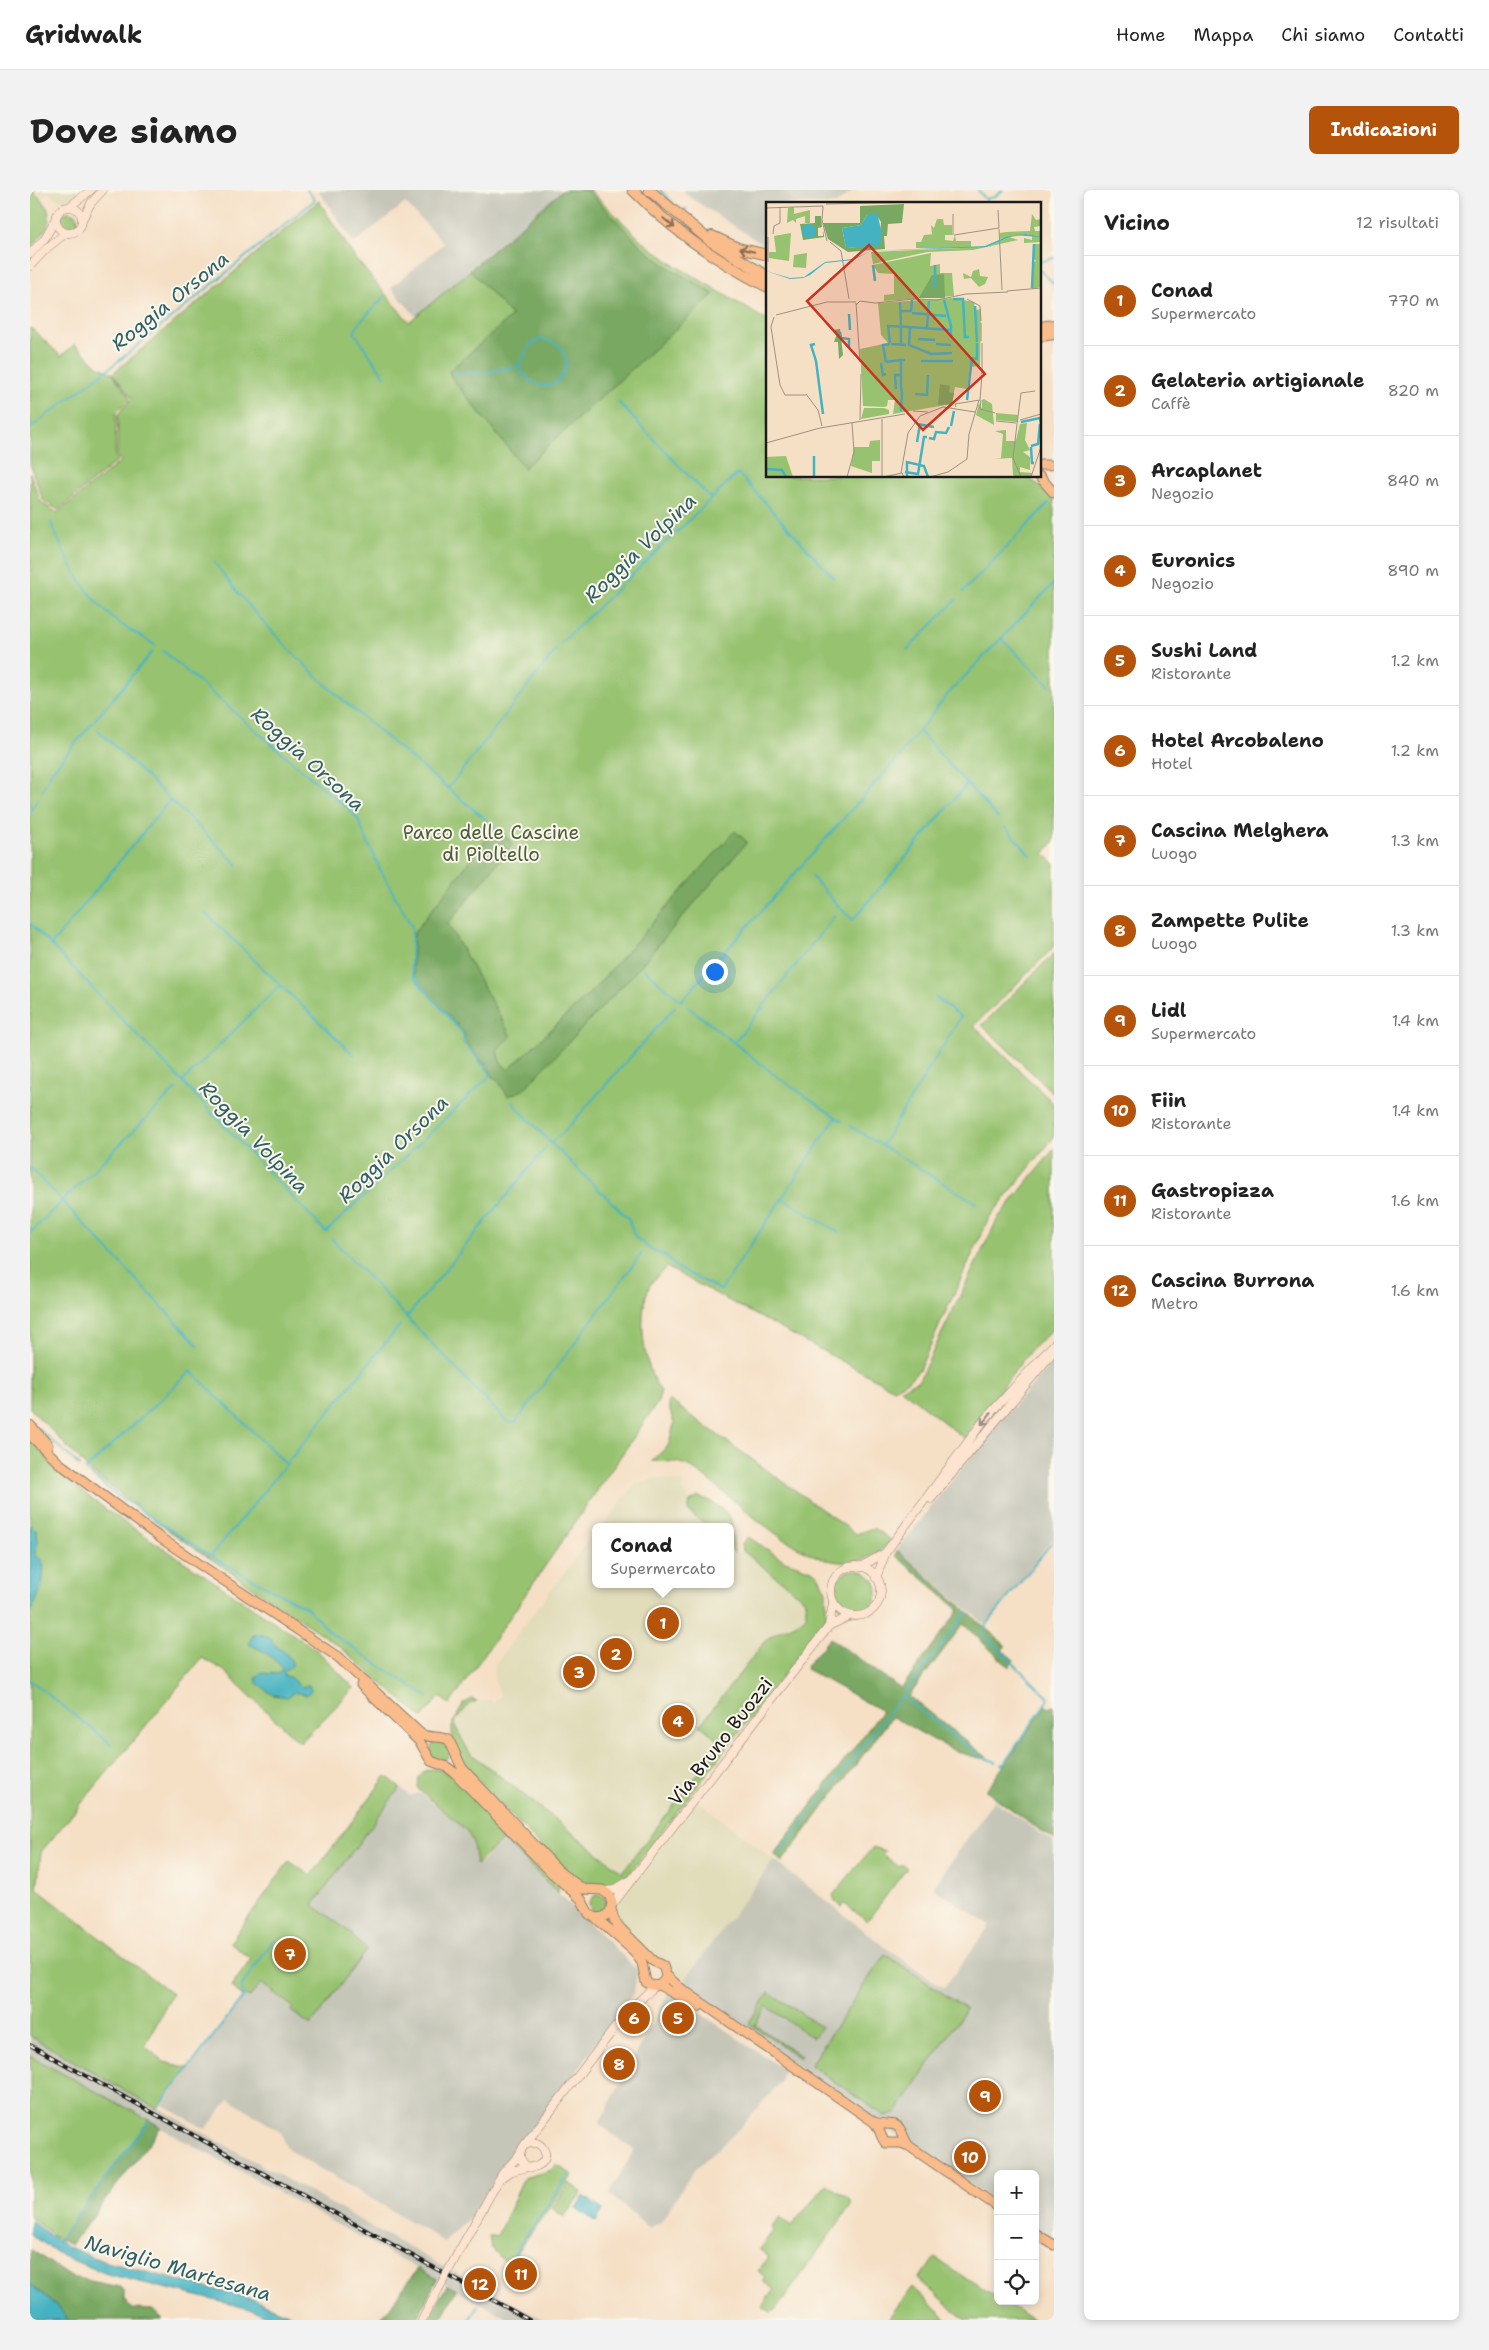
<!DOCTYPE html>
<html lang="it">
<meta charset="utf-8">
<style>
:root{--surface:#fff;--page:#f2f2f2;--text:#222;--muted:#767676;--line:#e0e0e0;--accent:#b45309}
body{margin:0;font-family:"Shantell Sans",sans-serif;background:var(--page);color:var(--text)}
.controls{position:absolute;right:15px;bottom:15px;display:grid;overflow:hidden;border-radius:8px;box-shadow:0 2px 8px #0003}
.controls button{width:45px;height:45px;display:grid;place-items:center;padding:0;border:0;border-bottom:1px solid var(--line);background:var(--surface);color:var(--text);font:25px sans-serif}
.you{position:absolute;left:684px;top:781px;width:18px;height:18px;margin:-12px;border:4px solid #fff;border-radius:50%;background:#1a73e8;box-shadow:0 0 0 8px #1a73e833}
.badge{display:grid;place-items:center;width:32px;height:32px;border-radius:50%;background:var(--accent);color:#fff;font-size:16px;font-weight:700}
.pin{position:absolute;translate:-50% -50%;border:2px solid #fff;box-shadow:0 1px 5px #0006}
.popup{position:absolute;left:562px;top:1333px;width:142px;height:65px;box-sizing:border-box;display:grid;place-content:center;border-radius:8px;background:var(--surface);filter:drop-shadow(0 1px 4px #0005);font-size:16px;white-space:nowrap;color:var(--muted)}
.popup b{font-size:19px;color:var(--text)}
.popup::after{content:'';position:absolute;left:50%;top:100%;margin-left:-10px;border:10px solid transparent;border-top-color:var(--surface)}
.list{margin:0;padding:0;list-style:none}
h2{display:flex;justify-content:space-between;align-items:center;height:65px;margin:0;padding:0 20px;font-size:21px}
h2 small{font-size:16px;font-weight:400;color:var(--muted)}
.list li{display:grid;grid-template-columns:32px 1fr auto;gap:15px;align-items:center;box-sizing:border-box;height:90px;padding:0 20px;border-top:1px solid var(--line)}
.list b{display:block;font-size:19px;white-space:nowrap}
.list p{margin:0;font-size:16px;white-space:nowrap;color:var(--muted)}
.list em{font-size:16px;font-style:normal;color:var(--muted)}
.icon{flex:none;width:28px;height:28px;fill:none;stroke:currentColor;stroke-width:2;stroke-linecap:round;stroke-linejoin:round}
.map{position:relative;flex:none;width:1024px;height:2130px;overflow:hidden;border-radius:8px}
header{display:flex;align-items:center;gap:30px;box-sizing:border-box;height:70px;padding:0 25px;background:var(--surface);border-bottom:1px solid var(--line)}
header strong{font-size:24px}
nav{display:flex;gap:28px;margin-inline-start:auto;font-size:18px}
.intro{display:flex;align-items:center;justify-content:space-between;box-sizing:border-box;height:120px;padding:0 30px}
h1{margin:0;font-size:35px}
.button{padding:12px 22px;border-radius:8px;background:var(--accent);color:#fff;font-size:18px;font-weight:700}
main{display:flex;gap:30px;padding:0 30px}
aside{flex:1;background:var(--surface);border-radius:8px;box-shadow:0 2px 8px #0003}
.map>svg:first-child{display:block}
</style>
<header>
<strong>Gridwalk</strong>
<nav><a>Home</a><a>Mappa</a><a>Chi siamo</a><a>Contatti</a></nav>
</header>
<div class="intro"><h1>Dove siamo</h1><a class="button">Indicazioni</a></div>
<main>
<div class="map">
<svg width="1024" height="2130" viewBox="0 0 1024 2130">
<rect width="100%" height="100%" fill="#fbf7ec"/>
<filter id="ink" filterUnits="userSpaceOnUse"><feTurbulence type="fractalNoise" baseFrequency=".02" numOctaves="2"/><feDisplacementMap in="SourceGraphic" scale="10" xChannelSelector="R" yChannelSelector="G"/><feConvolveMatrix kernelMatrix="1 2 1 2 8 2 1 2 1" color-interpolation-filters="sRGB"/></filter>
<filter id="wash" filterUnits="userSpaceOnUse"><feTurbulence type="fractalNoise" baseFrequency=".0096" numOctaves="4" result="noise"/><feDisplacementMap in="SourceGraphic" scale="20" xChannelSelector="R" yChannelSelector="G"/><feGaussianBlur stdDeviation="1.12" result="paint"/><feColorMatrix in="noise" values="0 0 0 0 0 0 0 0 0 0 0 0 0 0 0 0 0 1.4 0 .05"/><feComposite in="paint" operator="in"/></filter>
<g filter="url(#wash)">
<rect width="100%" height="100%" fill="#f5dfc5"/>
<path fill="#e1dcba" d="M5 0H52L44 8 28 10 18 2 13 7Z
M634 1288 653 1293 652 1300 660 1312 658 1317 660 1322 678 1337H572L604 1296 622 1289Z
M565 1342 566 1394H700L701 1360 704 1363 713 1361 769 1405 776 1415 777 1420 771 1431 753 1438 736 1450 670 1535 692 1552 592 1682 442 1565 435 1556 425 1536 427 1530 441 1512 460 1510 464 1513 471 1505 464 1488V1476Z
M666 1610 744 1670 650 1796 592 1737 585 1721V1715Z"/>
<path fill="#c5c5b8" d="M288 0H533L440 80 482 126 398 140 361 98 414 53 375 13 324 53Z
M653 0H824L806 14H738V55L732 54 658 6Z
M1024 1171V1352L1021 1350 956 1435 867 1360 968 1233Z
M370 1597 380 1606 390 1603 437 1641 450 1674 473 1649 607 1780 604 1802 511 1930 496 1945 489 1963 467 1987 443 2024 414 2053 407 2047 260 1961 253 1951 252 1943 199 1909 176 1939 133 1915 214 1804 219 1808 231 1793 263 1818 261 1820 281 1835 337 1759 325 1750 321 1743 282 1715Z
M964 1610 1024 1653V2053L1005 2040V1984H968V2014L650 1796 744 1670 856 1758 914 1798 960 1735 903 1698Z
M639 1802 753 1879 751 1892 704 1944 664 1980 630 2033 619 2038 579 2004 604 1960 569 1934Z
M0 1846 403 2071 441 2091 444 2086 459 2095 457 2099 514 2130H481L0 1866Z"/>
<path fill="#97c26f" stroke="#5a6f46" d="M0 0C5 2 8 6 12 10 28 29 14 43 0 58Z
M536 0H560L613 52 640 72 738 131V286H994L1024 304V651L1014 664 1024 673V757L944 836 1024 914V947L959 1028 889 1180 879 1190 864 1199 636 1077C631 1083 624 1088 620 1095 607 1121 612 1178 631 1201L628 1212 420 1514 409 1507 392 1528 309 1456 135 1338 61 1282 0 1218V283L10 311 27 323 91 271 87 266 88 224 102 208 83 183 289 11 325 68 379 132Z
M30 31a9 9 0 1 1 18 0a9 9 0 1 1-18 0Z
M0 137 31 166 45 154 68 176 82 183 100 208 86 223 85 266 88 270 28 320 13 310 0 274Z
M1024 763V904L952 835Z
M1024 959V1138L1000 1161 934 1248 871 1199 889 1190 968 1028Z
M639 1210 826 1344 843 1338 861 1350C800 1420 710 1306 657 1275L646 1272 622 1271 638 1256 640 1250 644 1234 638 1214Z
M0 1250 37 1290 78 1321 288 1461 324 1498 270 1553 193 1480 172 1468 11 1662 7 1699 142 1804 115 1856 134 1872 160 1878 127 1919 0 1846Z
M668 1307C678 1308 696 1320 701 1330 702 1334 703 1356 704 1363L701 1360 700 1337H678L658 1321 660 1312Z
M718 1347 755 1371 782 1380 788 1385 796 1401V1430L596 1688C581 1702 560 1697 543 1690L433 1574 422 1544V1536L433 1514 442 1509 447 1511 439 1514 425 1532 426 1538 439 1562 592 1682 692 1553 670 1535 736 1450C748 1438 765 1438 776 1426V1415L774 1409 713 1361 712 1353Z
M803 1402a22 22 0 1 1 44 0a22 22 0 1 1-44 0Z
M400 1561a10 10 0 1 1 20 0a10 10 0 1 1-20 0Z
M402 1579 411 1580 421 1585 529 1694 528 1703 473 1649 446 1675 443 1653 437 1641 388 1599 389 1587 395 1581Z
M356 1586 370 1597 283 1715 321 1743 325 1750 337 1759 281 1835 261 1821 263 1817 231 1793 219 1808 214 1805 213 1806 201 1797 221 1769 200 1753 259 1671 281 1686Z
M843 1657 855 1661 852 1664 869 1677 872 1674 877 1678 837 1731 815 1714 812 1717 805 1711 803 1705Z
M559 1714a9 9 0 1 1 18 0a9 9 0 1 1-18 0Z
M855 1764 936 1819 866 1923 855 1926 780 1875Z
M739 1802 791 1837 783 1848 736 1816 725 1835 771 1866 770 1868 719 1833Z
M0 1866 119 1930 29 2049 0 2028Z
M526 1975 543 1985 478 2074 461 2058 459 2046H467L494 1988 521 1980Z
M539 1993 552 2002 534 2027 522 2018Z
M797 1994 821 2010V2015L746 2120 741 2122 732 2116 744 2099 732 2091 735 2087 728 2081 739 2067 729 2059 744 2040 741 2037 750 2027 761 2036Z
M905 2068 968 2108V2111H973L1003 2130H935L888 2089Z
M882 2097 917 2130H857Z"/>
<path fill="#79a862" stroke="#4a623f" d="M533 0H557L612 57 635 75 684 104 494 278 421 187 419 181 482 126 440 80Z
M466 637 483 654 418 734 481 846 467 861 470 871 478 880 559 804 705 641 717 652 599 789 493 900 478 906 467 889 462 887 461 882 433 850 435 844 385 788 382 777 384 743Z
M867 1360 976 1456 972 1460 984 1470 979 1477 933 1434 879 1506 959 1569C924 1567 893 1542 862 1527L752 1672 744 1664 852 1521 776 1479 777 1475 800 1448 871 1499 929 1420 866 1366Z
M1016 1515 1019 1518 1024 1516V1650L956 1601Z
M119 1930 131 1937 41 2055 29 2049Z
M0 2059 41 2087 90 2097 94 2102V2109L102 2119 123 2120 133 2130H38L28 2117 0 2094Z
M388 2078 407 2089 387 2130H350Z
M417 2095 427 2100 410 2130H398Z"/>
<path fill="#44b2c1" stroke="#30676e" d="M0 1335 7 1340 8 1352 5 1364C8 1367 12 1370 13 1374 16 1388 8 1411 0 1422Z
M230 1444 239 1447C246 1460 258 1459 263 1475L255 1480 254 1485 261 1488 271 1497 279 1495 281 1500 277 1505 264 1502 258 1507 243 1505 227 1493 226 1488 230 1483 249 1484 253 1478 236 1463 219 1454 223 1445Z
M554 2006 573 2020 566 2032 546 2018Z
M0 2031 36 2056 73 2071 222 2109 273 2130H250L220 2119 77 2084 32 2066 0 2044Z
M0 2094 28 2117 38 2130H0Z"/>
<g fill="none" stroke-linecap="round" stroke-linejoin="round">
<path stroke="#44b2c1" stroke-width="2" d="M630 0 644 14
M948 0 959 14
M955 9 964 7 973 0
M649 19H657
M1010 72 1024 68
M1010 80 1024 94
M355 106 331 131 324 142 355 187
M511 149C557 156 531 212 501 191 495 187 490 183 489 176L500 155Z
M425 183H453L489 176
M588 212 681 309
M0 238 85 174 285 10 277 0
M21 332C34 366 55 405 84 429 97 440 113 446 126 456
M184 372C262 479 371 558 472 643
M933 402 1019 313
M971 448 1020 496
M531 453 708 283 804 388
M877 460 927 409
M133 461 326 626 349 677 382 737 381 777 383 786 433 844 434 853 459 882V887L296 1042
M67 539 208 675
M889 541 968 628
M419 597 526 460
M12 601 22 581 122 462
M0 622 8 608
M975 637 1001 666
M782 687 811 719
M811 719 823 730 937 594
M175 723 324 865
M0 733 296 1042
M21 755 140 610
M614 779 651 811
M651 811 865 571 918 504 1024 393
M657 816 749 888 812 931
M704 853 806 724
M152 892 250 795
M482 912 520 952 598 1028 605 1047 617 1056
M820 936 946 1013
M520 953 533 943 645 817
M852 955 931 827 905 807
M0 977 168 1155
M752 1008 808 1042
M0 1043 146 899
M301 1048 476 1231 485 1233 612 1063
M617 1057 639 1068 645 1077 691 1100 806 927
M376 1128 515 959
M9 1239 50 1276
M256 1274 161 1181 55 1280 85 1304 187 1370 277 1418 302 1444 398 1507
M181 1366 370 1135
M0 1490 82 1555
M872 1507 937 1422
M870 1508 873 1507 950 1566 966 1572
M971 1574 973 1575 1019 1508 951 1442 1022 1352
M748 1665 868 1511
M131 1914 214 1806 211 1797 243 1750
M30 2048 118 1932
M477 2073 540 1983
M459 2099 462 2095
M439 2130 448 2116"/>
</g>
</g>
<g filter="url(#ink)">
<g fill="none" stroke-linecap="round" stroke-linejoin="round">
<g stroke="#887e70" stroke-width="9">
<path id="secondary" d="M26 30a13 13 0 1 1 26 0a13 13 0 1 1-26 0Z
M39 17 61 0
M52 30 61 13 73 0
M0 64 15 48 26 28
M0 76 18 57 36 43
M901 1309 1024 1161
M801 1401a25 25 0 1 1 50 0a25 25 0 1 1-50 0Z
M830 1377 855 1363
M846 1388 856 1362 955 1229 1024 1154
M799 1436 803 1413
M574 1701 584 1700 599 1691
M582 1715 799 1436 820 1426
M490 1963C491 1989 526 1974 512 1957 508 1952 503 1952 498 1954
M473 1987 482 1981 498 1977
M429 2061 472 1984 489 1965 493 1957 597 1822 625 1796
M392 2130 408 2100"/>
</g>
<g stroke="#887e70" stroke-width="11">
<path id="primary" d="M1010 275H1020
M1009 286 1024 303
M0 1235 18 1255
M0 1245 29 1273 129 1347 308 1467 391 1544C401 1549 410 1545 419 1550L432 1578 532 1684 553 1699 572 1700 579 1705 582 1713 580 1722 574 1727 566 1728
M331 1495 390 1552 401 1571 417 1577 425 1583 523 1684 551 1709 559 1724 566 1728 604 1761 612 1773 616 1792C625 1799 634 1795 636 1785
M581 1719 584 1730 590 1738 623 1771 633 1776 636 1785 649 1797 844 1932C851 1939 850 1948 856 1953H871L879 1956 968 2017
M629 1795 668 1817
M844 1932C851 1935 859 1933 865 1935 873 1938 873 1950 879 1956
M1005 2043 1024 2055"/>
</g>
<g stroke="#887e70" stroke-width="12">
<path id="highway" d="M603 0C642 40 688 72 738 97
M619 0 679 50 738 87
M682 46 708 58 738 65
M1010 137 1024 135
M1010 146 1024 144"/>
</g>
<use href="#secondary" stroke="#fde4d0" stroke-width="8"/>
<use href="#primary" stroke="#f9bc8a" stroke-width="9"/>
<use href="#highway" stroke="#f9bc8a" stroke-width="10"/>
<g stroke="#1c1c1c" stroke-width="4">
<path id="rail" d="M0 1855 499 2130"/>
</g>
<use href="#rail" stroke="#fbf7ec" stroke-width="2" stroke-dasharray="5.5" stroke-linecap="butt"/>
<g stroke="#887e70" stroke-width="9" stroke-linecap="butt">
<path id="secondary-bridge" d="M408 2100 429 2061"/>
</g>
<use href="#secondary-bridge" stroke="#fde4d0" stroke-width="8"/>
</g>
<defs><path id="oneway-shaft" d="M-6 0H5M1.5-3L5.5 0L1.5 3" fill="none" stroke-width="1.6" stroke-linecap="round" stroke-linejoin="round" transform="scale(1.25)"/></defs>
<g stroke="#8a6c53">
<use href="#oneway-shaft" transform="translate(639 33) rotate(40)"/>
<use href="#oneway-shaft" transform="translate(717 60) rotate(-166)"/>
</g>
<use stroke="#988a7f" href="#oneway-shaft" transform="translate(956 1229) rotate(129)"/>
</g>
<g text-anchor="middle" stroke-width="4" stroke-linejoin="round" paint-order="stroke">
<g font-size="19" fill="#4d5e3d" stroke="#fbf7ec">
<text x="461" y="649">Parco delle Cascine<tspan x="461" dy="22">di Pioltello</tspan></text>
</g>
<g font-size="19" fill="#1c1c1c" stroke="#fbf7ec">
<text transform="translate(690 1551) rotate(-52)" y="7">Via Bruno Buozzi</text>
</g>
<g font-size="20" font-style="italic" fill="#2e6066" stroke="#fbf7ec">
<text transform="translate(140 111) rotate(-39)" y="7">Roggia Orsona</text>
<text transform="translate(610 358) rotate(-44)" y="7">Roggia Volpina</text>
<text transform="translate(278 569) rotate(42)" y="7">Roggia Orsona</text>
<text transform="translate(224 947) rotate(46)" y="7">Roggia Volpina</text>
<text transform="translate(363 959) rotate(-44)" y="7">Roggia Orsona</text>
<text transform="translate(148 2078) rotate(16)" y="7">Naviglio Martesana</text>
</g>
</g>
<g transform="translate(736 12)">
<rect width="275" height="275" fill="#f5dfc5"/>
<path d="M28 5V12L44 8V21H39V14L30 17V21L27 18 21 21 22 6ZM266 12 270 18 275 17 274 24 268 25 269 29H275V40L258 41V36L266 38V34L261 32 234 37V31L240 30 264 29ZM171 17H177L178 23H186V33H179V38L187 39 189 33 190 39H205V45H222L243 35 252 38 207 48 161 50 107 62 105 50 196 46H150V40H155L158 33 169 32H166L165 23 168 26ZM25 31 23 59 3 56V50H10L8 34ZM267 42H275V85L266 87 267 61 270 59 267 55ZM41 51 40 66 27 65 28 53ZM165 51 164 64 174 62V71H186L188 94 118 99V93L128 92V72L112 71 107 63ZM213 67 214 74 222 75 219 82 213 85 205 76 198 77 197 71 205 75 207 69ZM186 96 208 100 209 108 215 107 214 164 204 165 201 187 189 185 186 202 127 212 129 198H122L121 204 118 205 97 204 94 147 122 141 115 133 112 101ZM218 197 226 202 228 223 210 213 213 201 216 207V198ZM98 206H118L123 208V212L95 217ZM230 211 252 213 251 220 230 218ZM261 221 259 238 264 248 257 250 264 255V268L254 265V270L266 271 265 275H250L247 273 246 256 228 257 235 256 237 232 229 229 240 228V239H250L248 246 254 222ZM114 238V259H106V271L85 264 88 245H103L104 239ZM20 254 27 275H0V255Z" fill="#97c26f"/>
<path d="M138 2 136 21 122 22 121 34H118L119 47 82 50 62 37 57 21H94V4ZM101 13 111 14 115 20 114 43 80 46 76 26 95 23ZM49 14H55L56 25 52 26V34H57L58 28V35L37 38 34 22 49 21ZM178 72 179 96H153L166 73ZM74 127 77 153 73 157 72 140H68L71 132 66 128ZM174 182 184 184 183 190 188 191 186 202 172 203Z" fill="#79a862" fill-rule="evenodd"/>
<path d="M111 11 116 31 114 44 80 46 76 26 95 23 101 13ZM36 29a7 7 0 1 1 14 0a7 7 0 1 1-14 0ZM260 32 275 35 248 33 221 45 105 49 87 58 59 61 44 73 37 76 24 77 0 69 24 76 38 75 59 60 87 57 105 49 219 44 240 35 249 33Z" fill="#44b2c1"/>
<path fill="none" stroke="#44b2c1" stroke-width="2.5" d="M107 63 109 79M169 63V86M266 86 268 42M187 97H197L199 135H203M178 98 185 124V136M134 100 135 123M209 104 211 140M134 109H145L146 98M146 111 180 114M83 112 84 128M135 125V142M161 125 163 99M184 128 144 125 143 143 165 152 186 151M74 130 75 136 83 137V146M152 137 169 138M124 141 122 124 144 125M49 142 45 143 50 159 57 212M125 142 140 143M170 142 185 143M206 156 211 157V141M155 159H187M120 160 117 143 124 142M120 160 135 158M115 161 117 173 120 172M130 187 129 173H134M149 192 161 193 162 173M201 198 206 156M135 209 136 191 135 185V158H139M255 220 274 216 275 221M151 222 168 225M185 224 188 209M163 236 168 237 170 230 180 231 183 225M151 240 154 222M265 244 272 242 274 222M265 245 266 261H268M0 267 16 268 20 275M139 270 152 272 158 235H161M48 274V254M141 274V260L158 264 162 275"/>
<path fill="none" stroke="#9e9181" stroke-width="1" d="M60 2 164 0M57 4 56 18 61 39M0 6 57 4M232 8 233 26M187 12V33M233 27 236 88M7 32 8 24 14 21V6M188 33 233 26M64 40 75 49 83 97M2 60V35M241 89 275 86M147 97 171 98 200 92 242 90M201 97 214 104 215 119M90 101 94 160M90 103 94 99 109 101 148 97M10 113 61 100H90M8 115 5 125 14 183 19 193H40M215 139V121M216 172V141M40 192 52 208 56 224M215 198 214 207 229 211M190 205 189 202 214 198 216 173M147 209 162 210M116 217V274M94 218 95 172M254 218 275 212M230 219 250 221M251 222 247 256 255 275M251 222 255 191 269 189M0 241 54 226 139 212M201 257 203 232 213 198M135 271 142 231 154 214 177 205 209 210M81 275 88 250 86 221M117 275 136 271 138 275M164 275 182 270 201 257M265 275 275 245"/>
<path fill="#c8321e" fill-opacity="0.15" stroke="#c8321e" stroke-width="2.5" d="M103 43 219 172 157 228 41 99Z"/>
<rect width="275" height="275" fill="none" stroke="#1c1c1c" stroke-width="2.5"/>
</g>
</svg>
<div class="controls">
<button>+</button>
<button>−</button>
<button><svg class="icon" aria-label="locate" viewBox="0 0 24 24"><circle cx="12" cy="12" r="6"/><path d="M12 2v4M12 18v4M2 12h4M18 12h4"/></svg></button>
</div>
<div class="you"></div>
<div class="pin badge" style="left:633px;top:1433px">1</div>
<div class="popup"><b>Conad</b>Supermercato</div>
<div class="pin badge" style="left:586px;top:1464px">2</div>
<div class="pin badge" style="left:549px;top:1482px">3</div>
<div class="pin badge" style="left:648px;top:1531px">4</div>
<div class="pin badge" style="left:648px;top:1828px">5</div>
<div class="pin badge" style="left:604px;top:1828px">6</div>
<div class="pin badge" style="left:260px;top:1764px">7</div>
<div class="pin badge" style="left:589px;top:1874px">8</div>
<div class="pin badge" style="left:955px;top:1906px">9</div>
<div class="pin badge" style="left:940px;top:1967px">10</div>
<div class="pin badge" style="left:491px;top:2084px">11</div>
<div class="pin badge" style="left:450px;top:2094px">12</div>
</div>
<aside>
<h2>Vicino<small>12 risultati</small></h2>
<ul class="list">
<li><span class="badge">1</span><div><b>Conad</b><p>Supermercato</p></div><em>770 m</em></li>
<li><span class="badge">2</span><div><b>Gelateria artigianale</b><p>Caffè</p></div><em>820 m</em></li>
<li><span class="badge">3</span><div><b>Arcaplanet</b><p>Negozio</p></div><em>840 m</em></li>
<li><span class="badge">4</span><div><b>Euronics</b><p>Negozio</p></div><em>890 m</em></li>
<li><span class="badge">5</span><div><b>Sushi Land</b><p>Ristorante</p></div><em>1.2 km</em></li>
<li><span class="badge">6</span><div><b>Hotel Arcobaleno</b><p>Hotel</p></div><em>1.2 km</em></li>
<li><span class="badge">7</span><div><b>Cascina Melghera</b><p>Luogo</p></div><em>1.3 km</em></li>
<li><span class="badge">8</span><div><b>Zampette Pulite</b><p>Luogo</p></div><em>1.3 km</em></li>
<li><span class="badge">9</span><div><b>Lidl</b><p>Supermercato</p></div><em>1.4 km</em></li>
<li><span class="badge">10</span><div><b>Fiin</b><p>Ristorante</p></div><em>1.4 km</em></li>
<li><span class="badge">11</span><div><b>Gastropizza</b><p>Ristorante</p></div><em>1.6 km</em></li>
<li><span class="badge">12</span><div><b>Cascina Burrona</b><p>Metro</p></div><em>1.6 km</em></li>
</ul>
</aside>
</main>
